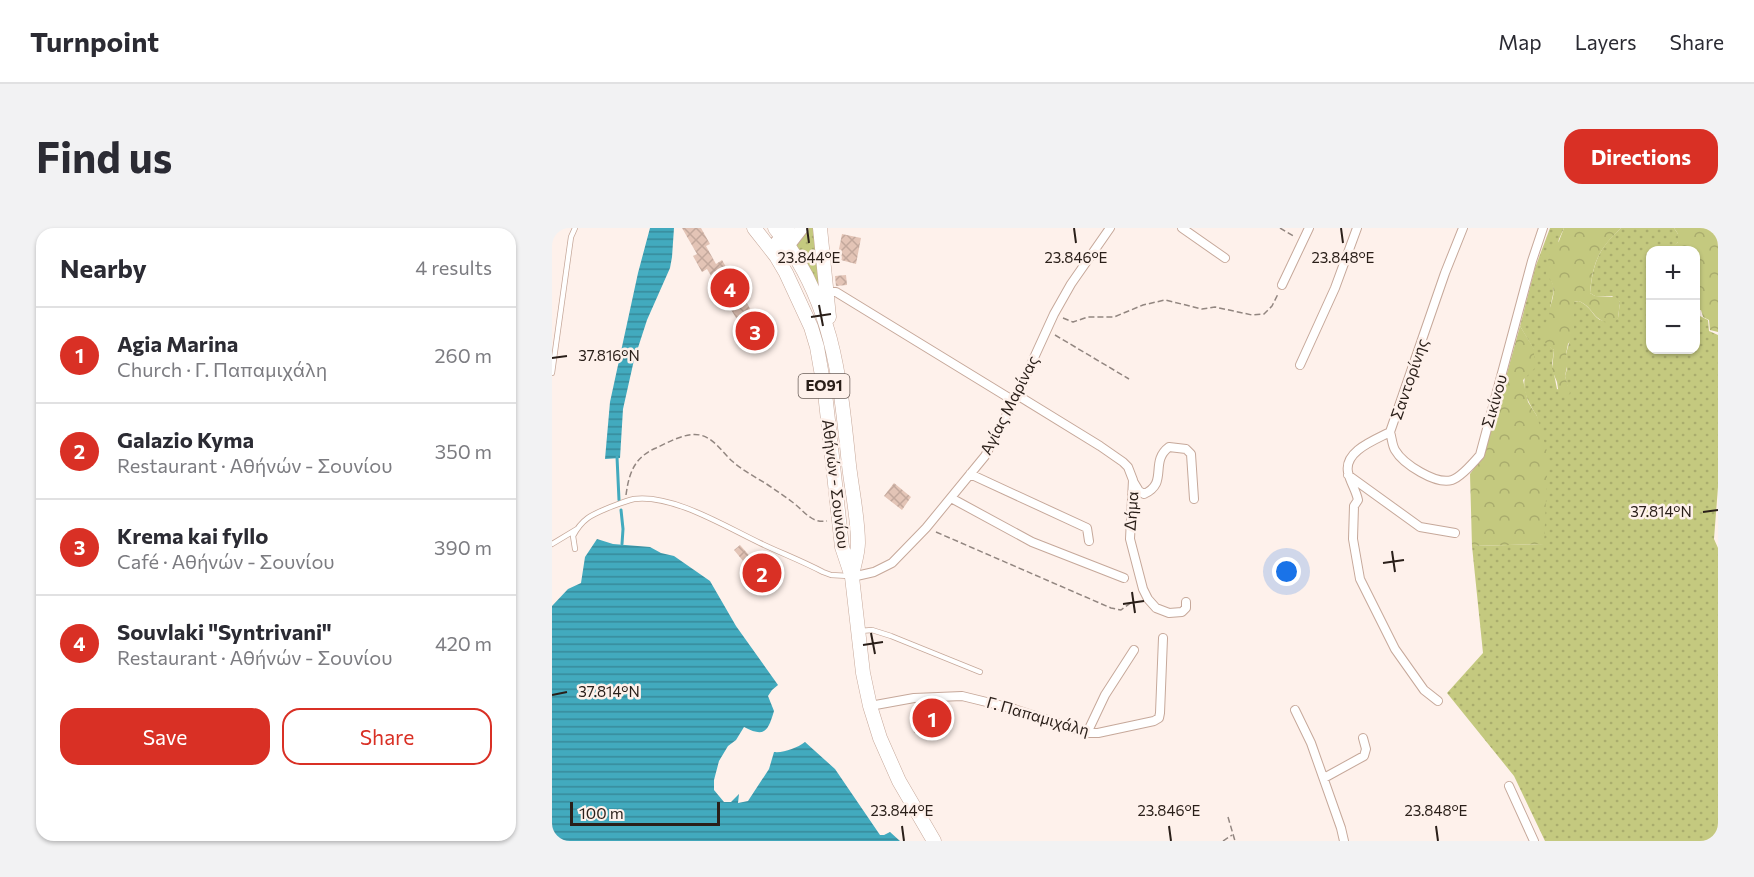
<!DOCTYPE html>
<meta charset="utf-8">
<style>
:root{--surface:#fff;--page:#f2f2f3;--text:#2b2b33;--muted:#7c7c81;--line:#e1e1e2;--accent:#d93025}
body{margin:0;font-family:Commissioner,sans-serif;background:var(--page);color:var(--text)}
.controls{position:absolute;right:18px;top:18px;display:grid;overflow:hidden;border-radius:12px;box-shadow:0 2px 4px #0004}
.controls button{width:54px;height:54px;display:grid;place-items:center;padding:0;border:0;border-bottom:2px solid var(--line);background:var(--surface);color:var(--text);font:30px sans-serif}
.scale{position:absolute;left:18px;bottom:15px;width:150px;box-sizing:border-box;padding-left:6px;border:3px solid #2a1f19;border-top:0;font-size:16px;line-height:21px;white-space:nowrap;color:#2a1f19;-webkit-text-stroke:4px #fef1eb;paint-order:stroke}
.you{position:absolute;left:735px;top:344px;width:21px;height:21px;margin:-15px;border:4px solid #fff;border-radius:50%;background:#1a73e8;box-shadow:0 0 0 9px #1a73e833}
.badge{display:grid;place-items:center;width:39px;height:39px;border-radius:50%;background:var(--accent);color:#fff;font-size:20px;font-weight:700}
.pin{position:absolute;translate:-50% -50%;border:3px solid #fff;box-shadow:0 2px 6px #0006}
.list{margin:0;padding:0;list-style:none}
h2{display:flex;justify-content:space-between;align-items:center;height:78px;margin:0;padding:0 24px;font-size:26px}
h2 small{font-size:20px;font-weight:400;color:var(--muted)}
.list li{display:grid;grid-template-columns:39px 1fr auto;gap:18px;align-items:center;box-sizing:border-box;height:96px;padding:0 24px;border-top:2px solid var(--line)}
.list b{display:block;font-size:22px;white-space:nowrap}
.list p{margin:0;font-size:20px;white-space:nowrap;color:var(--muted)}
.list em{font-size:20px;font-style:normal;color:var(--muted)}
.actions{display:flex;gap:12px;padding:18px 24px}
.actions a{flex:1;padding:14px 0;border:2px solid var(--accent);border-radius:18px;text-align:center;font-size:21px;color:var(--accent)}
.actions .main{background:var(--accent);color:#fff}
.map{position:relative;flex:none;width:1166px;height:613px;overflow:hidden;border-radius:18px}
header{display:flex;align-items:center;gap:36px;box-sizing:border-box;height:84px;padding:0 30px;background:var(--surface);border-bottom:2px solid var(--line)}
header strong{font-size:28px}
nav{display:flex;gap:33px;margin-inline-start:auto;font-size:21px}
.intro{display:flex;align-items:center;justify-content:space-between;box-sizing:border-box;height:144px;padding:0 36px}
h1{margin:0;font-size:42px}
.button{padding:15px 27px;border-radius:18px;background:var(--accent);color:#fff;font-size:21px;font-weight:700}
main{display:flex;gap:36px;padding:0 36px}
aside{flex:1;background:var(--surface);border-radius:18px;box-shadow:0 2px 4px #0004}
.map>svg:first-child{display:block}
</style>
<header>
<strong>Turnpoint</strong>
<nav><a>Map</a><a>Layers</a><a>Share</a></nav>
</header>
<div class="intro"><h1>Find us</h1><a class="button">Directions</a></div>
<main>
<aside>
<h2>Nearby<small>4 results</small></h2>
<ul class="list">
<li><span class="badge">1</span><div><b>Agia Marina</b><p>Church · Γ. Παπαμιχάλη</p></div><em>260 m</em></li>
<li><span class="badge">2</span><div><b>Galazio Kyma</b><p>Restaurant · Αθήνών - Σουνίου</p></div><em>350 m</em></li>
<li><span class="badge">3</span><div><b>Krema kai fyllo</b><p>Café · Αθήνών - Σουνίου</p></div><em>390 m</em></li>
<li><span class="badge">4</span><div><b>Souvlaki &quot;Syntrivani&quot;</b><p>Restaurant · Αθήνών - Σουνίου</p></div><em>420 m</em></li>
</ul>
<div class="actions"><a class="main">Save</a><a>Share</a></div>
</aside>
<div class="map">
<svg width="1166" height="613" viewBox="0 0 1166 613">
<defs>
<pattern id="green-dots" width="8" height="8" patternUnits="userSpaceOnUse" patternTransform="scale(1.5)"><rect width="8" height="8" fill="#c4c97f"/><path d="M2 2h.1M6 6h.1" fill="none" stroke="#a9ac6d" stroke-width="1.8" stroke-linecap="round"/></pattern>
<pattern id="forest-crowns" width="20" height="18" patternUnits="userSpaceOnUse" patternTransform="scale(1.5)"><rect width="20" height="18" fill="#c4c97f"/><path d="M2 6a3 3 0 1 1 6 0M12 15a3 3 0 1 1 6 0" fill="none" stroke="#a9ac6d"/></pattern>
<pattern id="water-rules" width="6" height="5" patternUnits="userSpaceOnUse" patternTransform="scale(1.5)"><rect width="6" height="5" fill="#42aabe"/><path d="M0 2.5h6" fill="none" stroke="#378a9a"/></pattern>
<pattern id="building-cross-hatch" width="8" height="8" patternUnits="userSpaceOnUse" patternTransform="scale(1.5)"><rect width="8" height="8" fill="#e3c4b6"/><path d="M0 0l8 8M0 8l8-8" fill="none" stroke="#c3a89c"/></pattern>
</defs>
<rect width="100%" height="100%" fill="#fef1eb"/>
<path fill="url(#green-dots)" d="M254 0H264L268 69 242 17Z
M998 0H1012L1007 11 998 50C1006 62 998 71 998 84 997 95 998 108 998 119L1002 122 1000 136 1005 161 1017 165 1013 148 1015 141 1014 126 1021 101 1022 74 1027 73C1046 82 1040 100 1066 90L1068 74 1060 68H1043L1038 65C1041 35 1046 21 1069 0H1122L1126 6V14L1121 19V22H1098V122H1144V86L1156 92 1157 103 1166 107V259L1162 311 1166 320V613H993L962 548 895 465 931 425 920 318 992 316 985 188C966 159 971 152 982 122L968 98 983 40Z"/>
<path fill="url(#forest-crowns)" d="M1012 0H1069C1046 22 1041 34 1038 65L1043 68 1064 69 1068 74 1066 90 1061 95C1040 94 1043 80 1027 73L1022 74V108L1016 116 1014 126 1016 134 1013 148 1018 165 1015 168 1011 169 1007 167 1005 154 1000 142 1002 122C987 113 989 104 996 90 998 86 997 81 999 76 1003 65 1003 55 994 46L997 27 1007 13Z
M1122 0H1166V104L1158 102 1157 92 1151 89 1149 82 1144 83V22H1121V18L1126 14V6Z
M968 98 982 121V141L971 152 976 174 985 188 996 227 992 316 920 318 918 246 930 229 939 203Z"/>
<path fill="url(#water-rules)" d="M98 0H122L120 29 118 40 95 92 82 132 71 181 68 230 53 231 58 174 86 45Z
M45 311 61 316 98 319 109 325 122 328 158 353 184 398 226 457 220 462 216 468 222 483C216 503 213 510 192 499L184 512 176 518 167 533 162 552V562L172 574H179L187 566 186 575 196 573 217 541 222 524C232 525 245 520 253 514L283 541 328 607H332L338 604 348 613H0V378L16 361 29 355 33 329Z"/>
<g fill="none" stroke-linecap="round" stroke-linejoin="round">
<path stroke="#42aabe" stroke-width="3" d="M65 229 67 272
M69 282 71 301 70 316"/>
</g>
<path fill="url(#building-cross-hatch)" d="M130 0H149L158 16 154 18 164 36 170 32 200 84 205 82 219 106 200 117 155 41 150 44 141 28 145 26Z
M290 6 309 10 304 36 285 31Z
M294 47 295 57 284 58 283 48Z
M342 255 359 269 350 282 332 268Z
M188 317 202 333 196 339 182 322Z
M207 333 219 352 212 356 200 337Z
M397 476 399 503 362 505 361 477Z"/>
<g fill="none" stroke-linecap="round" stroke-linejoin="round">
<g stroke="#c6a89a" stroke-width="6">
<path id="lane" d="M0 145 19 9 23 0
M0 316 25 301
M23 321 21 308C30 291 39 287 56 280 64 277 73 273 82 271 121 266 174 299 208 315 229 325 250 333 271 344L279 347 297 348
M308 403 320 402 339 408 428 444"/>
</g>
<g stroke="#c6a89a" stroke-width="10">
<path id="street" d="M630 0 673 30
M730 57 757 0
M275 64H284L462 173
M748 137 783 60 805 0
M465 167 548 218 571 234 576 239 581 252 578 311 591 361 596 371 604 380 617 385 630 384 634 380V374
M838 204C840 210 840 217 843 222 851 236 884 257 900 252 909 249 922 234 928 227L980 33 991 0
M418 246 535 300 537 313
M796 247 868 299 903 305
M581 253 587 263 592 266C617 255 597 234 617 219L634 221 639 226 642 271
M399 270 480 314 572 350
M300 349 322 344 340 335 374 300 433 228 465 167 502 86 519 56 558 0
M886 473 872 462 843 421 808 351 801 311 802 278 806 272C804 262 798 254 796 244 792 223 823 212 838 204L893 45 911 0
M318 478 362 470 410 468 459 480 535 505H546L602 493 607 490 608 485 611 410
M743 482 759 515 789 600 792 613
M535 505 553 467 582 422
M772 550 812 528 814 521 811 510
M957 558 982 613"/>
</g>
<g stroke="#c6a89a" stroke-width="14">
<path id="secondary" d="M219 21 236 0
M226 31 250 0"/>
</g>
<g stroke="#c6a89a" stroke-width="15">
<path id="primary" d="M202 0 224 28 234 45 259 99 265 119 273 165 290 319 300 349 311 445 318 478 328 510 347 553 382 613
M223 0C281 71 288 150 297 237 300 263 306 290 306 315 306 325 302 337 300 347
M268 0 277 89"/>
</g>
<path stroke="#928680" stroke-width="1.5" stroke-dasharray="6 3" stroke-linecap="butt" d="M728 0 743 9
M511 90 521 94 536 89H562L591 77 613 72 650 81 663 79 700 87 712 86 720 78 726 66
M503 107 577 151
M74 267C77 244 83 229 104 220 117 214 134 204 148 207 162 210 170 224 180 233 192 244 208 251 222 261 229 266 237 271 244 277 249 281 253 286 258 289 263 293 269 294 275 293
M384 304 559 380 569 382 580 374
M676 589 683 613
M671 613 680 607"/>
<use href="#lane" stroke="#fff" stroke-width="4.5"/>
<use href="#street" stroke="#fff" stroke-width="8"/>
<use href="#secondary" stroke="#fff" stroke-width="12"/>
<use href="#primary" stroke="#fff" stroke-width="14"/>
</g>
<path fill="none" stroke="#2a1f19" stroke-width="2" d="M255 0 257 15M522 0 524 15M789 0 791 15M267 77 271 98M259 89 279 86M0 130 15 128M1151 284 1166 282M840 323 843 344M831 335 852 332M580 364 583 385M571 376 592 373M319 405 323 426M311 417 331 414M0 467 15 464M350 598 352 613M617 598 619 613M884 598 886 613"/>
<g text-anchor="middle" stroke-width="5" stroke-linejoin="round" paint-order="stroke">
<rect fill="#fef1eb" stroke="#6a5e58" stroke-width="1.5" x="246.5" y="146" width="51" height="24" rx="4.5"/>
<g font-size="15" font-weight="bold" fill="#2a1f19">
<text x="272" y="163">ΕΟ91</text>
</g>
<g font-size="16" fill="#2a1f19" stroke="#fef1eb">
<text transform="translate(857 151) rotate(-71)" y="6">Σαντορίνης</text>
<text transform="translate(942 173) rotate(-74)" y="6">Σικίνου</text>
<text transform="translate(457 177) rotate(-63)" y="6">Αγίας Μαρίνας</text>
<text transform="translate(284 256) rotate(83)" y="6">Αθήνών - Σουνίου</text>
<text transform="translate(579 283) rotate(-86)" y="6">Δήμα</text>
<text transform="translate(486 488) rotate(16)" y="6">Γ. Παπαμιχάλη</text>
</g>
</g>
<g font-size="15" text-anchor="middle" fill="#2a1f19" stroke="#fef1eb" stroke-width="5" stroke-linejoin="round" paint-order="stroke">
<text x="257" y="35">23.844°E</text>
<text x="524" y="35">23.846°E</text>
<text x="791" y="35">23.848°E</text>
<text x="57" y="133">37.816°N</text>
<text x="1109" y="289">37.814°N</text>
<text x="57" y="469">37.814°N</text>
<text x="350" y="588">23.844°E</text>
<text x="617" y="588">23.846°E</text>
<text x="884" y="588">23.848°E</text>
</g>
</svg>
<div class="controls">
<button>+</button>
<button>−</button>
</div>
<div class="scale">100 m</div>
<div class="you"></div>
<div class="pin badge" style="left:380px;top:490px">1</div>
<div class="pin badge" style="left:210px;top:345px">2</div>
<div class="pin badge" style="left:203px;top:103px">3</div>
<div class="pin badge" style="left:178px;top:60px">4</div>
</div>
</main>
